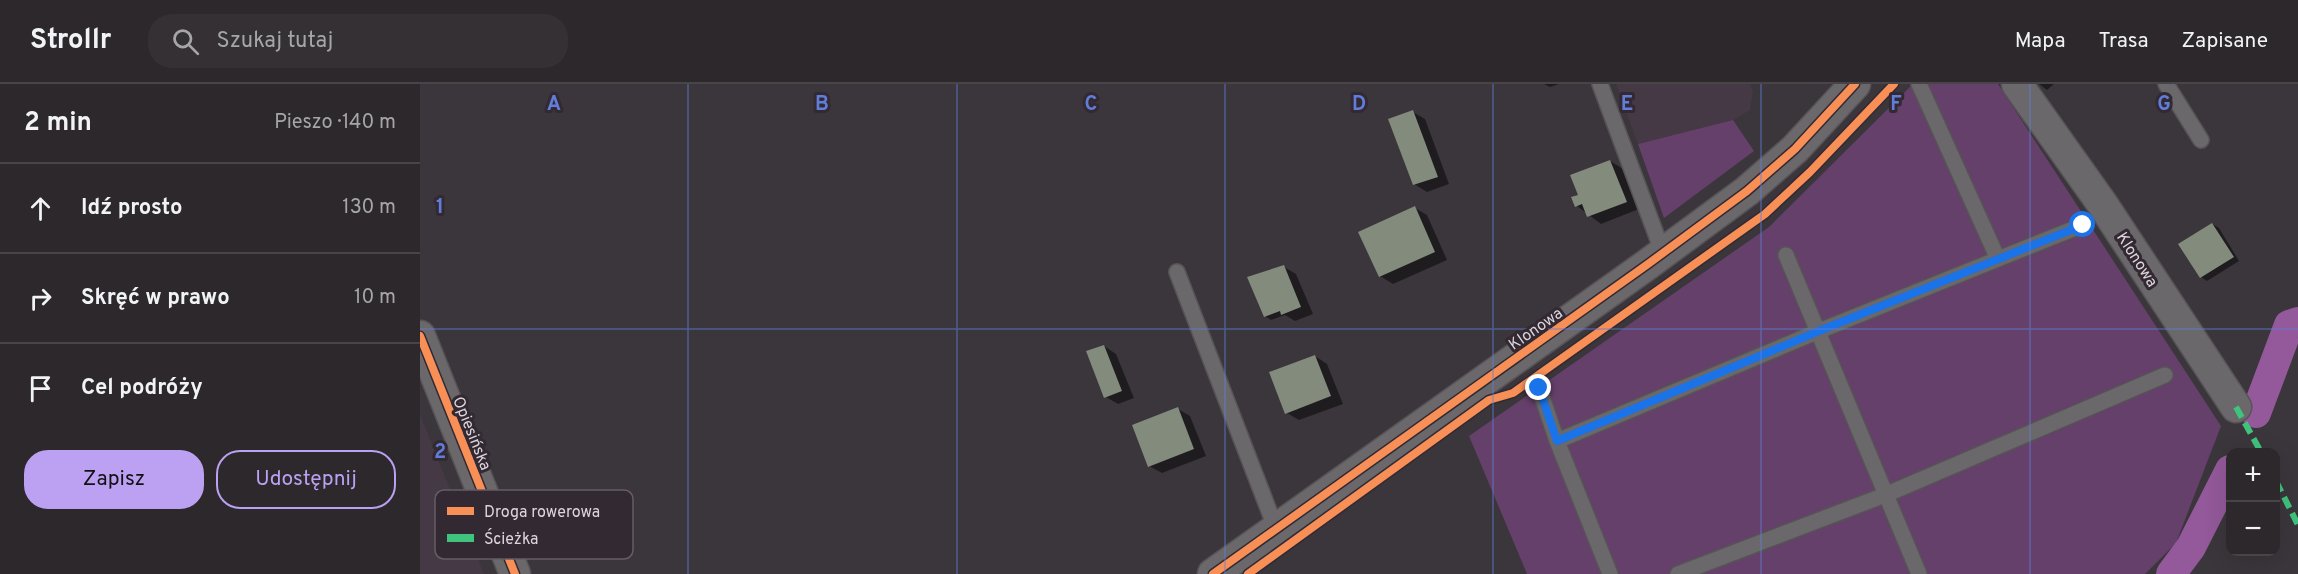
<!DOCTYPE html>
<html lang="pl">
<meta charset="utf-8">
<style>
:root{--surface:#2c282c;--page:#343034;--text:#f1f3f6;--muted:#a6a6a9;--line:#484448;--accent:#bca0f2}
body{margin:0;font-family:Overpass,sans-serif;background:var(--page);color:var(--text)}
.controls{position:absolute;right:18px;bottom:18px;display:grid;overflow:hidden;border-radius:12px;box-shadow:0 6px 24px #0002}
.controls button{width:54px;height:54px;display:grid;place-items:center;padding:0;border:0;border-bottom:2px solid var(--line);background:var(--surface);color:var(--text);font:30px sans-serif}
.stop{position:absolute;width:18px;height:18px;margin:-14px;border:4px solid #1a73e8;border-radius:50%;background:#fff}
.stop.end{background:#1a73e8;border-color:#fff;box-shadow:0 2px 6px #0008}
.list{margin:0;padding:0;list-style:none}
h2{display:flex;justify-content:space-between;align-items:center;height:78px;margin:0;padding:0 24px;font-size:26px}
h2 small{font-size:20px;font-weight:400;color:var(--muted)}
.list li{display:grid;grid-template-columns:39px 1fr auto;gap:18px;align-items:center;box-sizing:border-box;height:90px;padding:0 24px;border-top:2px solid var(--line)}
.list b{display:block;font-size:22px;white-space:nowrap}
.list em{font-size:20px;font-style:normal;color:var(--muted)}
.actions{display:flex;gap:12px;padding:18px 24px}
.actions a{flex:1;padding:14px 0;border:2px solid var(--accent);border-radius:24px;text-align:center;font-size:21px;color:var(--accent)}
.actions .main{background:var(--accent);color:#111}
.icon{flex:none;width:33px;height:33px;fill:none;stroke:currentColor;stroke-width:2;stroke-linecap:round;stroke-linejoin:round}
.map{position:relative;flex:none;width:1878px;height:490px;overflow:hidden}
header{display:flex;align-items:center;gap:36px;box-sizing:border-box;height:84px;padding:0 30px;background:var(--surface);border-bottom:2px solid var(--line)}
header strong{font-size:28px}
nav{display:flex;gap:33px;margin-inline-start:auto;font-size:21px}
.search{width:420px;height:54px;background:var(--page);display:flex;align-items:center;gap:15px;box-sizing:border-box;padding:0 21px;border-radius:24px;color:var(--muted);font-size:22px}
main{display:flex}
aside{flex:1;background:var(--surface)}
.map>svg:first-child{display:block}
</style>
<header>
<strong>Strollr</strong>
<div class="search"><svg class="icon" aria-label="search" viewBox="0 0 24 24"><circle cx="10" cy="10" r="6"/><path d="M15 15l6 6"/></svg>Szukaj tutaj</div>
<nav><a>Mapa</a><a>Trasa</a><a>Zapisane</a></nav>
</header>
<main>
<aside>
<h2>2 min<small>Pieszo · 140 m</small></h2>
<ul class="list">
<li><svg class="icon" aria-label="ahead" viewBox="0 0 24 24"><path d="M12 20V5M6 11l6-6 6 6"/></svg><div><b>Idź prosto</b></div><em>130 m</em></li>
<li><svg class="icon" aria-label="right" viewBox="0 0 24 24"><path d="M7 20v-9h11M14 6l5 5-5 5"/></svg><div><b>Skręć w prawo</b></div><em>10 m</em></li>
<li><svg class="icon" aria-label="arrive" viewBox="0 0 24 24"><path d="M6 21V4h12l-3 4 3 4H6"/></svg><div><b>Cel podróży</b></div></li>
</ul>
<div class="actions"><a class="main">Zapisz</a><a>Udostępnij</a></div>
</aside>
<div class="map">
<svg width="1878" height="490" viewBox="0 0 1878 490">
<rect width="100%" height="100%" fill="#3b363b"/>
<path fill="#453946" d="M1196 0H1330L1333 7 1330 26 1313 36 1218 60Z
M0 330 64 490H0Z"/>
<path fill="#65406a" d="M1493 0H1578L1801 342 1756 459 1725 490H1107L1049 352 1349 143Z
M1313 36 1334 67 1244 134 1218 60Z"/>
<path fill="#0007" d="M1124 0H1139L1130 3Z
M1619 0H1634L1627 6Z
M993 28 1005 35 1029 100 1007 108 994 100Z
M1190 77 1203 85 1219 125 1181 140 1157 122 1160 112Z
M995 124 1007 131 1027 176 973 200 960 192Z
M1792 140 1799 144 1819 177 1787 197 1781 193Z
M864 183 876 190 893 230 875 237 865 231 851 236 845 232Z
M684 262 696 270 714 314 698 320 686 313Z
M895 272 907 280 923 320 879 336 867 329Z
M758 325 770 332 786 372 742 389 729 382Z"/>
<g fill="none" stroke-linecap="round" stroke-linejoin="round">
<path stroke="#93599a" stroke-width="30" d="M1836 329 1869 241 1878 238
M1751 490 1771 463 1810 386"/>
</g>
<path fill="#828b7c" d="M993 26 1018 93 993 101 968 35Z
M1190 76 1207 118 1167 133 1162 120 1155 123 1151 113 1158 111 1150 91Z
M995 122 1015 168 959 193 938 148Z
M1792 139 1814 173 1780 194 1758 160Z
M864 181 881 223 861 231 860 227 844 233 827 193Z
M684 261 702 307 684 314 666 267Z
M895 271 911 312 865 330 849 288Z
M758 323 774 365 728 383 712 341Z"/>
<g fill="none" stroke-linecap="round" stroke-linejoin="round">
<g stroke="#575357" stroke-width="18">
<path id="lane" d="M1180 0 1243 169
M1746 0 1781 56
M1366 171 1499 490
M1578 175 1663 141
M757 188 856 445
M1119 304 1137 357 1190 490
M1137 357 1399 247 1578 175 1499 0
M1258 490 1465 411 1745 291"/>
</g>
<g stroke="#575357" stroke-width="33">
<path id="street" d="M1597 0 1683 121 1816 323
M0 252 95 490
M793 490 1228 180 1327 107 1375 65 1435 0"/>
</g>
<use href="#lane" stroke="#6b686b" stroke-width="15"/>
<use href="#street" stroke="#6b686b" stroke-width="30"/>
<path stroke="#40c37c" stroke-width="6" stroke-dasharray="12 6" stroke-linecap="butt" d="M1816 323 1841 368
M1856 397 1878 441"/>
<g stroke="#332933" stroke-width="11">
<path id="cycleway" d="M0 252 95 490
M793 490 1228 180 1327 107 1375 65 1435 0
M828 490 1069 316 1093 309 1345 130 1390 88 1474 0"/>
</g>
<use href="#cycleway" stroke="#f78f57" stroke-width="8"/>
</g>
<g fill="none" stroke-linecap="round" stroke-linejoin="round">
<path stroke="#1a73e8" stroke-width="8" d="M1119 304 1137 357 1399 247 1663 141"/>
</g>
<path fill="none" stroke="#607ed9" stroke-width="1.5" stroke-opacity="0.55" d="M268 0V490M537 0V490M805 0V490M1073 0V490M1341 0V490M1610 0V490M0 245H1878"/>
<g text-anchor="middle" stroke-width="6" stroke-linejoin="round" paint-order="stroke">
<g font-size="16" fill="#dcd6dc" stroke="#332933">
<text transform="translate(1718 175) rotate(57)" y="6">Klonowa</text>
<text transform="translate(1115 244) rotate(-35)" y="6">Klonowa</text>
<text transform="translate(53 349) rotate(68)" y="6">Opiesińska</text>
</g>
</g>
<rect x="15" y="406" width="198" height="69" rx="9" fill="#332933" stroke="#665d66" stroke-width="1.5"/>
<rect x="27" y="423" width="27" height="8" fill="#f78f57"/>
<rect x="27" y="450" width="27" height="8" fill="#40c37c"/>
<g font-size="16" fill="#dcd6dc">
<text x="64" y="433">Droga rowerowa</text>
<text x="64" y="460">Ścieżka</text>
</g>
<g font-size="20" text-anchor="middle" font-weight="bold" fill="#607ed9" stroke="#332933" stroke-width="6" stroke-linejoin="round" paint-order="stroke">
<text x="134" y="26">A</text>
<text x="402" y="26">B</text>
<text x="671" y="26">C</text>
<text x="939" y="26">D</text>
<text x="1207" y="26">E</text>
<text x="1476" y="26">F</text>
<text x="1744" y="26">G</text>
<text x="20" y="129">1</text>
<text x="20" y="374">2</text>
</g>
</svg>
<div class="controls">
<button>+</button>
<button>−</button>
</div>
<div class="stop" style="left:1663px;top:141px"></div>
<div class="stop end" style="left:1119px;top:304px"></div>
</div>
</main>
